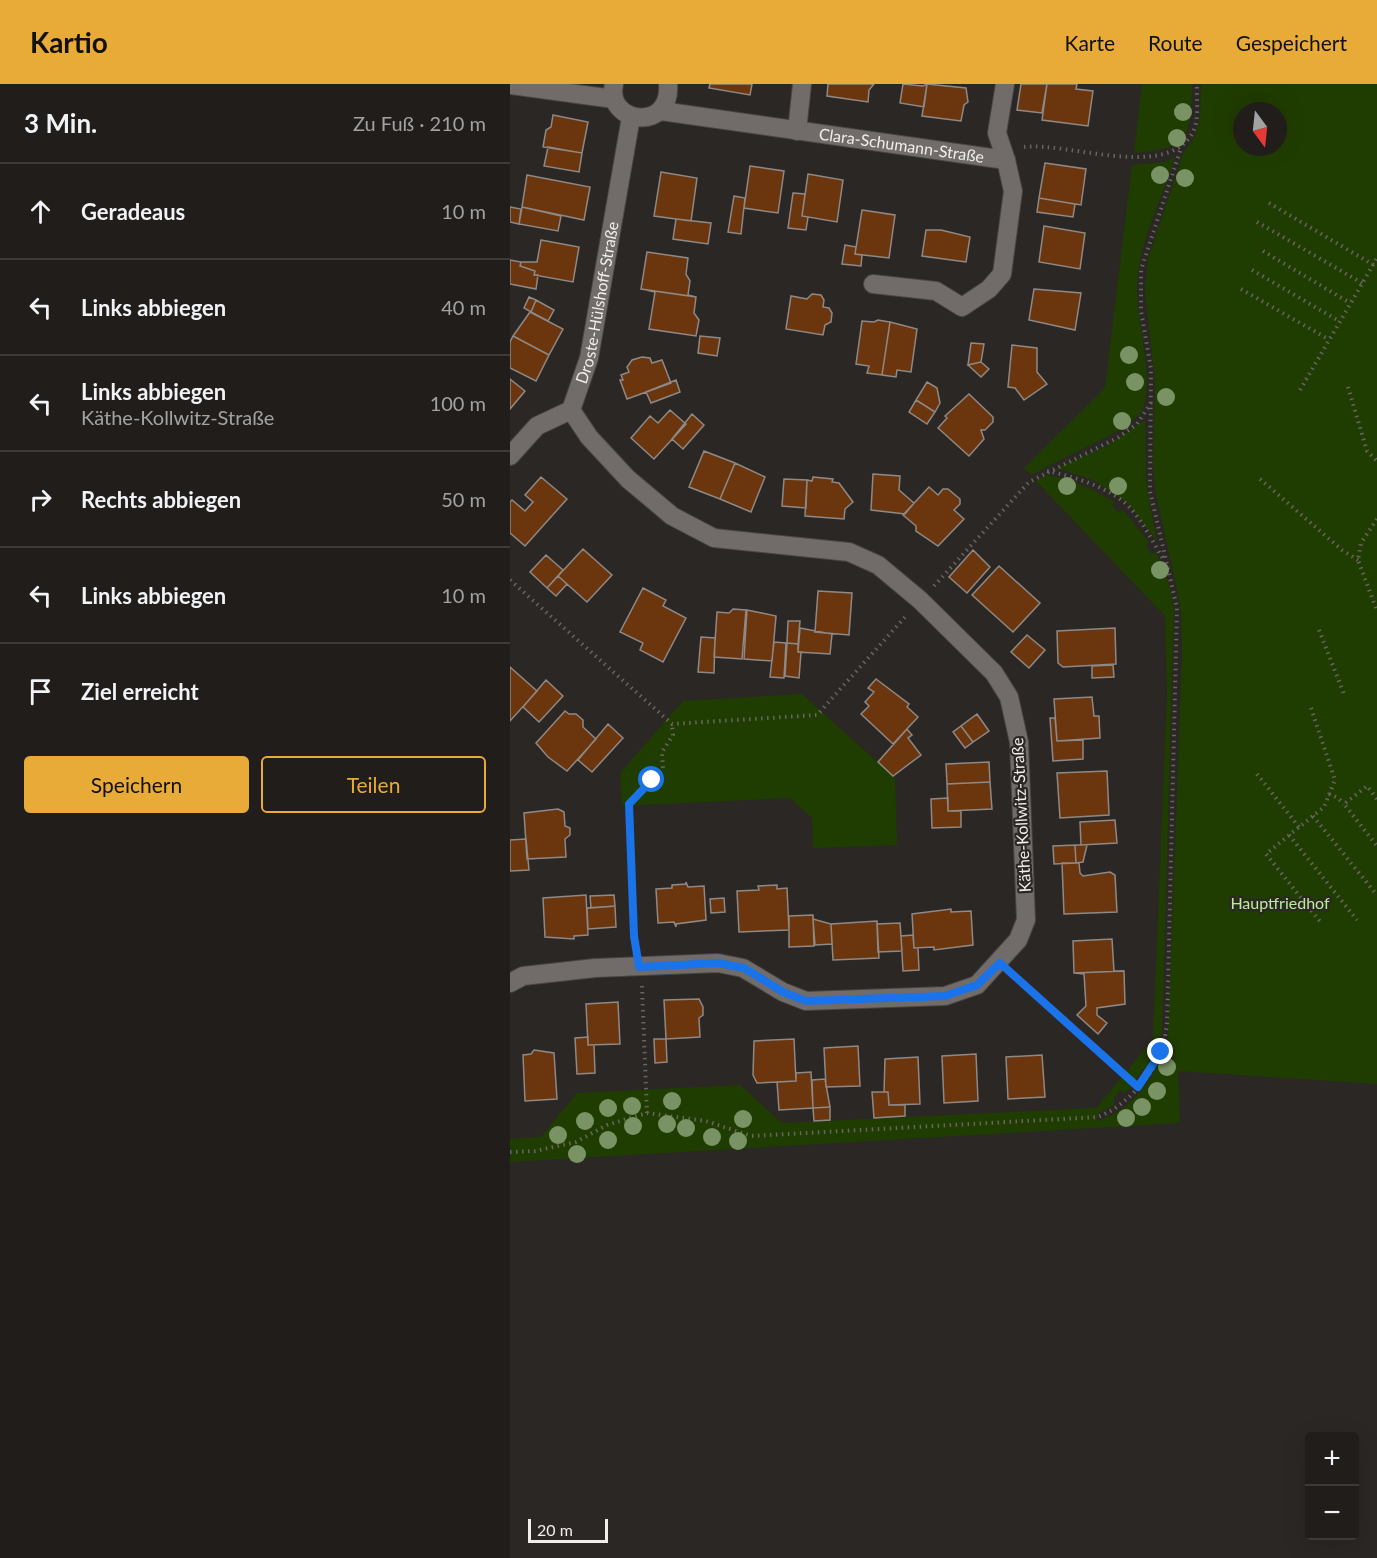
<!DOCTYPE html>
<html lang="de">
<meta charset="utf-8">
<style>
:root{--surface:#201d1b;--page:#2d2a28;--text:#f1f3f6;--muted:#a2a2a3;--line:#3d3b3a;--accent:#e9ab38}
body{margin:0;font-family:Lato,sans-serif;background:var(--page);color:var(--text)}
.controls{position:absolute;right:18px;bottom:18px;display:grid;overflow:hidden;border-radius:6px;box-shadow:0 6px 24px #0002}
.controls button{width:54px;height:54px;display:grid;place-items:center;padding:0;border:0;border-bottom:2px solid var(--line);background:var(--surface);color:var(--text);font:30px sans-serif}
.compass{position:absolute;left:723px;top:18px;width:54px;height:54px;border-radius:50%;background:var(--surface);box-shadow:0 6px 24px #0002;rotate:165deg}
.scale{position:absolute;left:18px;bottom:15px;width:80px;box-sizing:border-box;padding-left:6px;border:3px solid #f1eeec;border-top:0;font-size:16px;line-height:21px;white-space:nowrap;color:#f1eeec;-webkit-text-stroke:4px #2b2724;paint-order:stroke}
.stop{position:absolute;width:18px;height:18px;margin:-14px;border:4px solid #1a73e8;border-radius:50%;background:#fff}
.stop.end{background:#1a73e8;border-color:#fff;box-shadow:0 2px 6px #0008}
.list{margin:0;padding:0;list-style:none}
h2{display:flex;justify-content:space-between;align-items:center;height:78px;margin:0;padding:0 24px;font-size:26px}
h2 small{font-size:20px;font-weight:400;color:var(--muted)}
.list li{display:grid;grid-template-columns:39px 1fr auto;gap:18px;align-items:center;box-sizing:border-box;height:96px;padding:0 24px;border-top:2px solid var(--line)}
.list b{display:block;font-size:22px;white-space:nowrap}
.list p{margin:0;font-size:20px;white-space:nowrap;color:var(--muted)}
.list em{font-size:20px;font-style:normal;color:var(--muted)}
.actions{display:flex;gap:12px;padding:18px 24px}
.actions a{flex:1;padding:14px 0;border:2px solid var(--accent);border-radius:6px;text-align:center;font-size:21px;color:var(--accent)}
.actions .main{background:var(--accent);color:#111}
.icon{flex:none;width:33px;height:33px;fill:none;stroke:currentColor;stroke-width:2;stroke-linecap:round;stroke-linejoin:round}
.map{position:relative;flex:none;width:867px;height:1474px;overflow:hidden}
header{display:flex;align-items:center;gap:36px;box-sizing:border-box;height:84px;padding:0 30px;background:var(--accent);color:#111}
header strong{font-size:28px}
nav{display:flex;gap:33px;margin-inline-start:auto;font-size:21px}
main{display:flex}
aside{flex:1;background:var(--surface)}
.map>svg:first-child{display:block}
</style>
<header>
<strong>Kartio</strong>
<nav><a>Karte</a><a>Route</a><a>Gespeichert</a></nav>
</header>
<main>
<aside>
<h2>3 Min.<small>Zu Fuß · 210 m</small></h2>
<ul class="list">
<li><svg class="icon" aria-label="ahead" viewBox="0 0 24 24"><path d="M12 20V5M6 11l6-6 6 6"/></svg><div><b>Geradeaus</b></div><em>10 m</em></li>
<li><svg class="icon" aria-label="left" viewBox="0 0 24 24"><path d="M17 20v-9H6M10 6l-5 5 5 5"/></svg><div><b>Links abbiegen</b></div><em>40 m</em></li>
<li><svg class="icon" aria-label="left" viewBox="0 0 24 24"><path d="M17 20v-9H6M10 6l-5 5 5 5"/></svg><div><b>Links abbiegen</b><p>Käthe-Kollwitz-Straße</p></div><em>100 m</em></li>
<li><svg class="icon" aria-label="right" viewBox="0 0 24 24"><path d="M7 20v-9h11M14 6l5 5-5 5"/></svg><div><b>Rechts abbiegen</b></div><em>50 m</em></li>
<li><svg class="icon" aria-label="left" viewBox="0 0 24 24"><path d="M17 20v-9H6M10 6l-5 5 5 5"/></svg><div><b>Links abbiegen</b></div><em>10 m</em></li>
<li><svg class="icon" aria-label="arrive" viewBox="0 0 24 24"><path d="M6 21V4h12l-3 4 3 4H6"/></svg><div><b>Ziel erreicht</b></div></li>
</ul>
<div class="actions"><a class="main">Speichern</a><a>Teilen</a></div>
</aside>
<div class="map">
<svg width="867" height="1474" viewBox="0 0 867 1474">
<rect width="100%" height="100%" fill="#2b2724"/>
<path fill="#203d01" fill-rule="evenodd" d="M632 0H682C681 52 679 65 624 69Z
M691 0H867V1000L668 987 670 1039 0 1078V1055L31 1053 67 1009 230 1001 272 1039 586 1024 612 993 622 1002 615 1009 611 1006 604 1014V1021L587 1030V1037C623 1027 647 990 658 957L672 572 671 530 667 505 645 406 643 379 645 298 635 208 638 175 674 67C693 48 690 25 691 0ZM732 27H768V63H732Z
M665 73C653 114 629 157 627 200 626 242 645 287 632 328L614 344 521 391 514 384 595 304 622 81 654 78Z
M635 336 636 399 647 457 618 419 583 396 547 384 597 362Z
M536 391C562 394 583 406 605 418L602 421 608 428 613 426 639 458 636 461 641 470 646 468 660 504 664 523 652 948C647 968 639 981 625 996L616 988 643 955 657 611 655 532 526 397Z
M292 610 385 694 387 761 303 764 302 734 280 714 112 722 110 689 173 617Z"/>
<path fill="#6b360e" stroke="#8e8987" stroke-width="1.5" d="M200 0H242L240 11 199 4Z
M318 0H364L359 6 358 18 317 12Z
M393 0 413 2 417 0 414 23 390 19Z
M417 0 456 4 458 18 454 21 451 37 412 32Z
M511 0H537L532 29 507 26Z
M537 0H567L566 5 583 7 578 42 532 36Z
M43 31 78 38 72 69 33 63 36 46 41 43Z
M38 63 72 69 69 88 34 82Z
M535 79 576 85 571 121 529 114Z
M240 82 274 87 268 129 234 124Z
M151 88 187 94 181 137 144 132Z
M298 90 333 96 327 138 292 132Z
M17 91 80 103 74 136 12 123Z
M283 109 295 110 292 132 298 133 296 146 278 144Z
M224 112 235 114 231 150 218 148Z
M529 114 565 120 563 133 527 128Z
M0 123 11 125 9 140 0 138Z
M12 123 51 132 48 147 9 140Z
M352 126 385 131 379 174 345 170Z
M166 135 201 139 198 160 163 155Z
M534 142 575 149 570 185 529 178Z
M416 146H431L460 153 456 178 412 172Z
M31 156 69 163 63 198 24 191 25 187 10 182 11 178H27Z
M335 161 346 163 345 170 352 171 351 182 332 180Z
M137 168 178 174 176 190 180 197 178 211 186 213 131 205Z
M0 176 11 178 10 182 25 187 24 191H28L26 205 0 200Z
M131 205 186 213 184 229 189 236 186 252 139 245 145 208Z
M524 205 571 209 565 246 519 236Z
M302 210 311 211 314 216 313 223 319 224 322 229 321 238 315 241 313 251 276 245 281 212 297 215Z
M19 213 26 216 21 228 14 224Z
M26 216 44 226 38 237 21 228Z
M20 228 53 245 39 271 3 252Z
M368 236 380 238 372 291 357 289 359 282 346 280 352 237 364 238Z
M380 238 407 245 401 288 387 286 386 293 372 291Z
M3 252 39 271 26 297 0 284V258Z
M190 252 210 254 207 272 188 269Z
M461 259 474 260 471 278 458 281Z
M502 261 527 264V288L537 300 514 316 505 304 498 303Z
M132 273 140 274 142 279 152 276 161 299 117 315 110 296H113L111 291 119 288 117 283 122 276Z
M471 278 479 285 471 293 458 281Z
M0 295 15 307 0 325Z
M166 296 170 308 141 319 136 308Z
M417 298 427 304 430 319 425 328 406 316Z
M459 310 483 333V338L475 346H471L474 355 459 372 428 344 437 334 435 332Z
M406 316 425 328 417 340 399 328Z
M160 326 176 340 144 375 121 354 140 332 148 339Z
M182 330 194 341 173 365 162 355Z
M194 367 225 379 210 415 179 403Z
M225 379 255 393 241 428 210 415Z
M363 390 390 392 389 406 404 419 395 430 361 426Z
M31 393 57 415 15 462 0 449V418L2 416 15 427 23 418 15 411Z
M303 393 323 395 322 398 329 399 343 418 335 425 334 435 295 432 297 396 302 397Z
M274 395 297 396 296 424 272 422Z
M419 403 428 411 433 405H438L450 415V420L444 426 454 435 428 462 406 447V442L393 431Z
M73 465 102 491 77 518 48 492Z
M463 466 480 483 457 509 439 493Z
M36 471 53 486 37 504 20 488Z
M489 482 530 519 503 548 462 511Z
M48 492 57 500 46 512 37 504Z
M133 504 156 516 153 522 176 534 153 578 130 566 133 559 110 548Z
M308 507 342 509 339 551 305 548Z
M223 525 236 526 232 575 204 573 207 528 219 529Z
M237 526 266 532 262 577 234 575Z
M278 537H290L288 560 277 559Z
M290 544 322 550 320 570 288 568Z
M605 544 606 580 553 583 548 579 547 547Z
M517 551 535 566 519 584 501 568Z
M191 553 205 554 204 589 188 588Z
M264 558 276 559 274 594 260 593Z
M277 559 288 560V568H291L289 594 275 592Z
M603 581 604 593 582 594V582Z
M0 583 27 607 0 637Z
M366 595 399 620 397 623 408 633 383 660 351 630 359 622 355 618 364 608 358 604Z
M36 596 53 612 29 638 13 623Z
M582 613 584 632H589L590 654 547 657 544 615Z
M55 627 59 630H66L73 636V643L86 655 57 687 38 673 26 659Z
M467 630 479 647 463 658 451 642Z
M540 634H545L547 657 573 656V675L543 677Z
M98 640 113 654 82 688 68 676Z
M451 642 463 658 455 664 443 648Z
M397 645 402 651 398 654 411 671 383 692 368 678Z
M479 678 480 698 437 700 436 680Z
M597 687 599 731 550 734 547 689Z
M480 698 482 725 438 727 437 700Z
M438 714V727H451V743L422 744 421 715Z
M48 725 54 728 55 742 60 744V751L55 755 56 773 17 775 14 729Z
M605 736 607 759 571 761 570 738Z
M16 755 19 786 0 787V756Z
M565 761 566 779 544 780 543 762Z
M565 761H577L573 778 566 779Z
M552 779H569L570 789 573 792 600 788 605 791 607 828 554 830Z
M176 798 178 803 194 802 196 836 166 840V843L164 838 148 839 146 805 162 804V801L176 800Z
M267 801V805L277 804 279 846 229 848 227 807 249 806 248 802Z
M76 811 78 851 64 852V855L35 853 33 814Z
M104 811 105 822 81 824 80 812Z
M214 814 215 828 201 829 200 815Z
M105 822 106 843 78 845 77 824Z
M441 825V828L461 827 463 861 424 866V863L404 864 402 830Z
M303 831 304 862 279 863V832Z
M303 835 321 840 322 860 305 861Z
M367 837 369 874 323 876 321 840Z
M390 839 392 867 368 868 367 840Z
M403 851 404 864H408L409 886 393 887 391 852Z
M602 855 604 887H614L564 889 563 857Z
M614 887 615 920 587 924V931L597 939 588 950 567 931 576 922 574 890 564 889Z
M189 915 193 923V931L189 934 190 953 156 955 154 916Z
M108 918 110 960 78 961 76 920Z
M78 953V961H84L85 989 67 990 65 954Z
M144 955H156L157 978 145 979Z
M284 955 286 997 247 999 243 991 244 957Z
M348 962 350 1002 316 1003 314 964Z
M24 966 44 969 47 1015 15 1017 13 971 21 970Z
M466 970 468 1017 434 1019 432 972Z
M532 971 535 1013 498 1015 496 973Z
M408 973 410 1020 379 1021 378 1008H374L375 975Z
M301 988 303 1024 269 1026 267 998 286 997V989Z
M315 995 320 1023 303 1024 302 996Z
M362 1008H378L379 1021H395V1032L364 1034Z
M320 1023V1036L304 1037 303 1024Z"/>
<g fill="none" stroke-linecap="round" stroke-linejoin="round">
<g stroke="#484543" stroke-width="20">
<g id="minor">
<path d="M104 0C95 40 162 49 158 0"/>
<path d="M495 0 487 49 496 76"/>
<path d="M0 1 104 15"/>
<path id="s1" d="M151 27 496 76 503 107 492 190 479 205 452 223 426 207 363 200"/>
<path d="M287 47 292 0"/>
<path id="s2" d="M0 372 27 342 61 326 79 274 121 33"/>
<path d="M0 899 13 892 85 884 208 879 233 884 273 908 296 917 435 912 467 901 508 856 516 836 509 658 499 613 484 589 410 516 368 481 339 468 204 454 162 432 118 395 79 353 61 326"/>
</g>
</g>
<path stroke="#686462" stroke-width="4" stroke-dasharray="1.5 4.5" stroke-linecap="butt" d="M514 63C559 58 654 96 682 50 690 37 686 15 687 0
M759 119 867 183
M747 138 852 199
M753 167 840 219
M742 186 829 237
M731 205 818 255
M838 303 857 367 867 377
M790 306 867 174
M537 387C562 392 603 404 621 425 634 439 643 459 654 476
M750 395 832 466 848 476
M867 435 851 459 848 476 867 527
M0 496 162 640 307 631 396 532
M424 502 519 398 609 353 627 340 641 319
M809 546 834 610
M801 624 825 696 814 723 756 770 812 840
M747 690 789 743
M819 710 828 714 834 720
M867 715 857 702 834 720 867 762
M803 732 866 810
M779 751 847 836
M125 862 119 720 153 685 152 668 163 651 162 640
M503 892 628 1003
M132 902 137 1029
M0 1068 25 1067 66 1058 97 1041 137 1029 196 1037 241 1052 588 1033C614 1023 641 995 651 968 655 960 655 949 657 941L667 524 640 407 641 285 631 227V186L671 64"/>
<use href="#minor" stroke="#716c69" stroke-width="18"/>
</g>
<g fill="#7a9364">
<circle cx="673" cy="28" r="9"/>
<circle cx="667" cy="54" r="9"/>
<circle cx="650" cy="91" r="9"/>
<circle cx="675" cy="94" r="9"/>
<circle cx="619" cy="271" r="9"/>
<circle cx="625" cy="298" r="9"/>
<circle cx="656" cy="313" r="9"/>
<circle cx="612" cy="337" r="9"/>
<circle cx="557" cy="402" r="9"/>
<circle cx="608" cy="402" r="9"/>
<circle cx="650" cy="486" r="9"/>
<circle cx="657" cy="983" r="9"/>
<circle cx="647" cy="1007" r="9"/>
<circle cx="162" cy="1017" r="9"/>
<circle cx="122" cy="1022" r="9"/>
<circle cx="632" cy="1023" r="9"/>
<circle cx="98" cy="1024" r="9"/>
<circle cx="616" cy="1034" r="9"/>
<circle cx="233" cy="1035" r="9"/>
<circle cx="75" cy="1037" r="9"/>
<circle cx="157" cy="1040" r="9"/>
<circle cx="123" cy="1042" r="9"/>
<circle cx="176" cy="1044" r="9"/>
<circle cx="48" cy="1051" r="9"/>
<circle cx="202" cy="1053" r="9"/>
<circle cx="98" cy="1056" r="9"/>
<circle cx="228" cy="1057" r="9"/>
<circle cx="67" cy="1070" r="9"/>
</g>
<g fill="none" stroke-linecap="round" stroke-linejoin="round">
<path stroke="#1a73e8" stroke-width="8" d="M142 696 119 720 124 852 129 883 208 879 234 884 273 908 296 917 435 912 467 901 490 879 628 1003 651 968"/>
</g>
<g text-anchor="middle" stroke-width="4.5" stroke-linejoin="round" paint-order="stroke">
<g font-size="16" fill="#f1eeec" stroke="#2b2724">
<text dy="6" stroke="none"><textPath href="#s1" startOffset="243">Clara-Schumann-Straße</textPath></text>
<text dy="6" stroke="none"><textPath href="#s2" startOffset="189">Droste-Hülshoff-Straße</textPath></text>
<text transform="translate(511 731) rotate(-93)" y="6">Käthe-Kollwitz-Straße</text>
</g>
<g font-size="16" fill="#bbec99" stroke="#2b2724">
<text x="770" y="825">Hauptfriedhof</text>
</g>
</g>
</svg>
<div class="controls">
<button>+</button>
<button>−</button>
</div>
<svg class="compass" viewBox="-18 -18 36 36"><path d="M0-13l5 13h-10z" fill="#e53935"/><path d="M0 13l5-13h-10z" fill="#a2a2a3"/></svg>
<div class="scale">20 m</div>
<div class="stop" style="left:142px;top:696px"></div>
<div class="stop end" style="left:651px;top:968px"></div>
</div>
</main>
